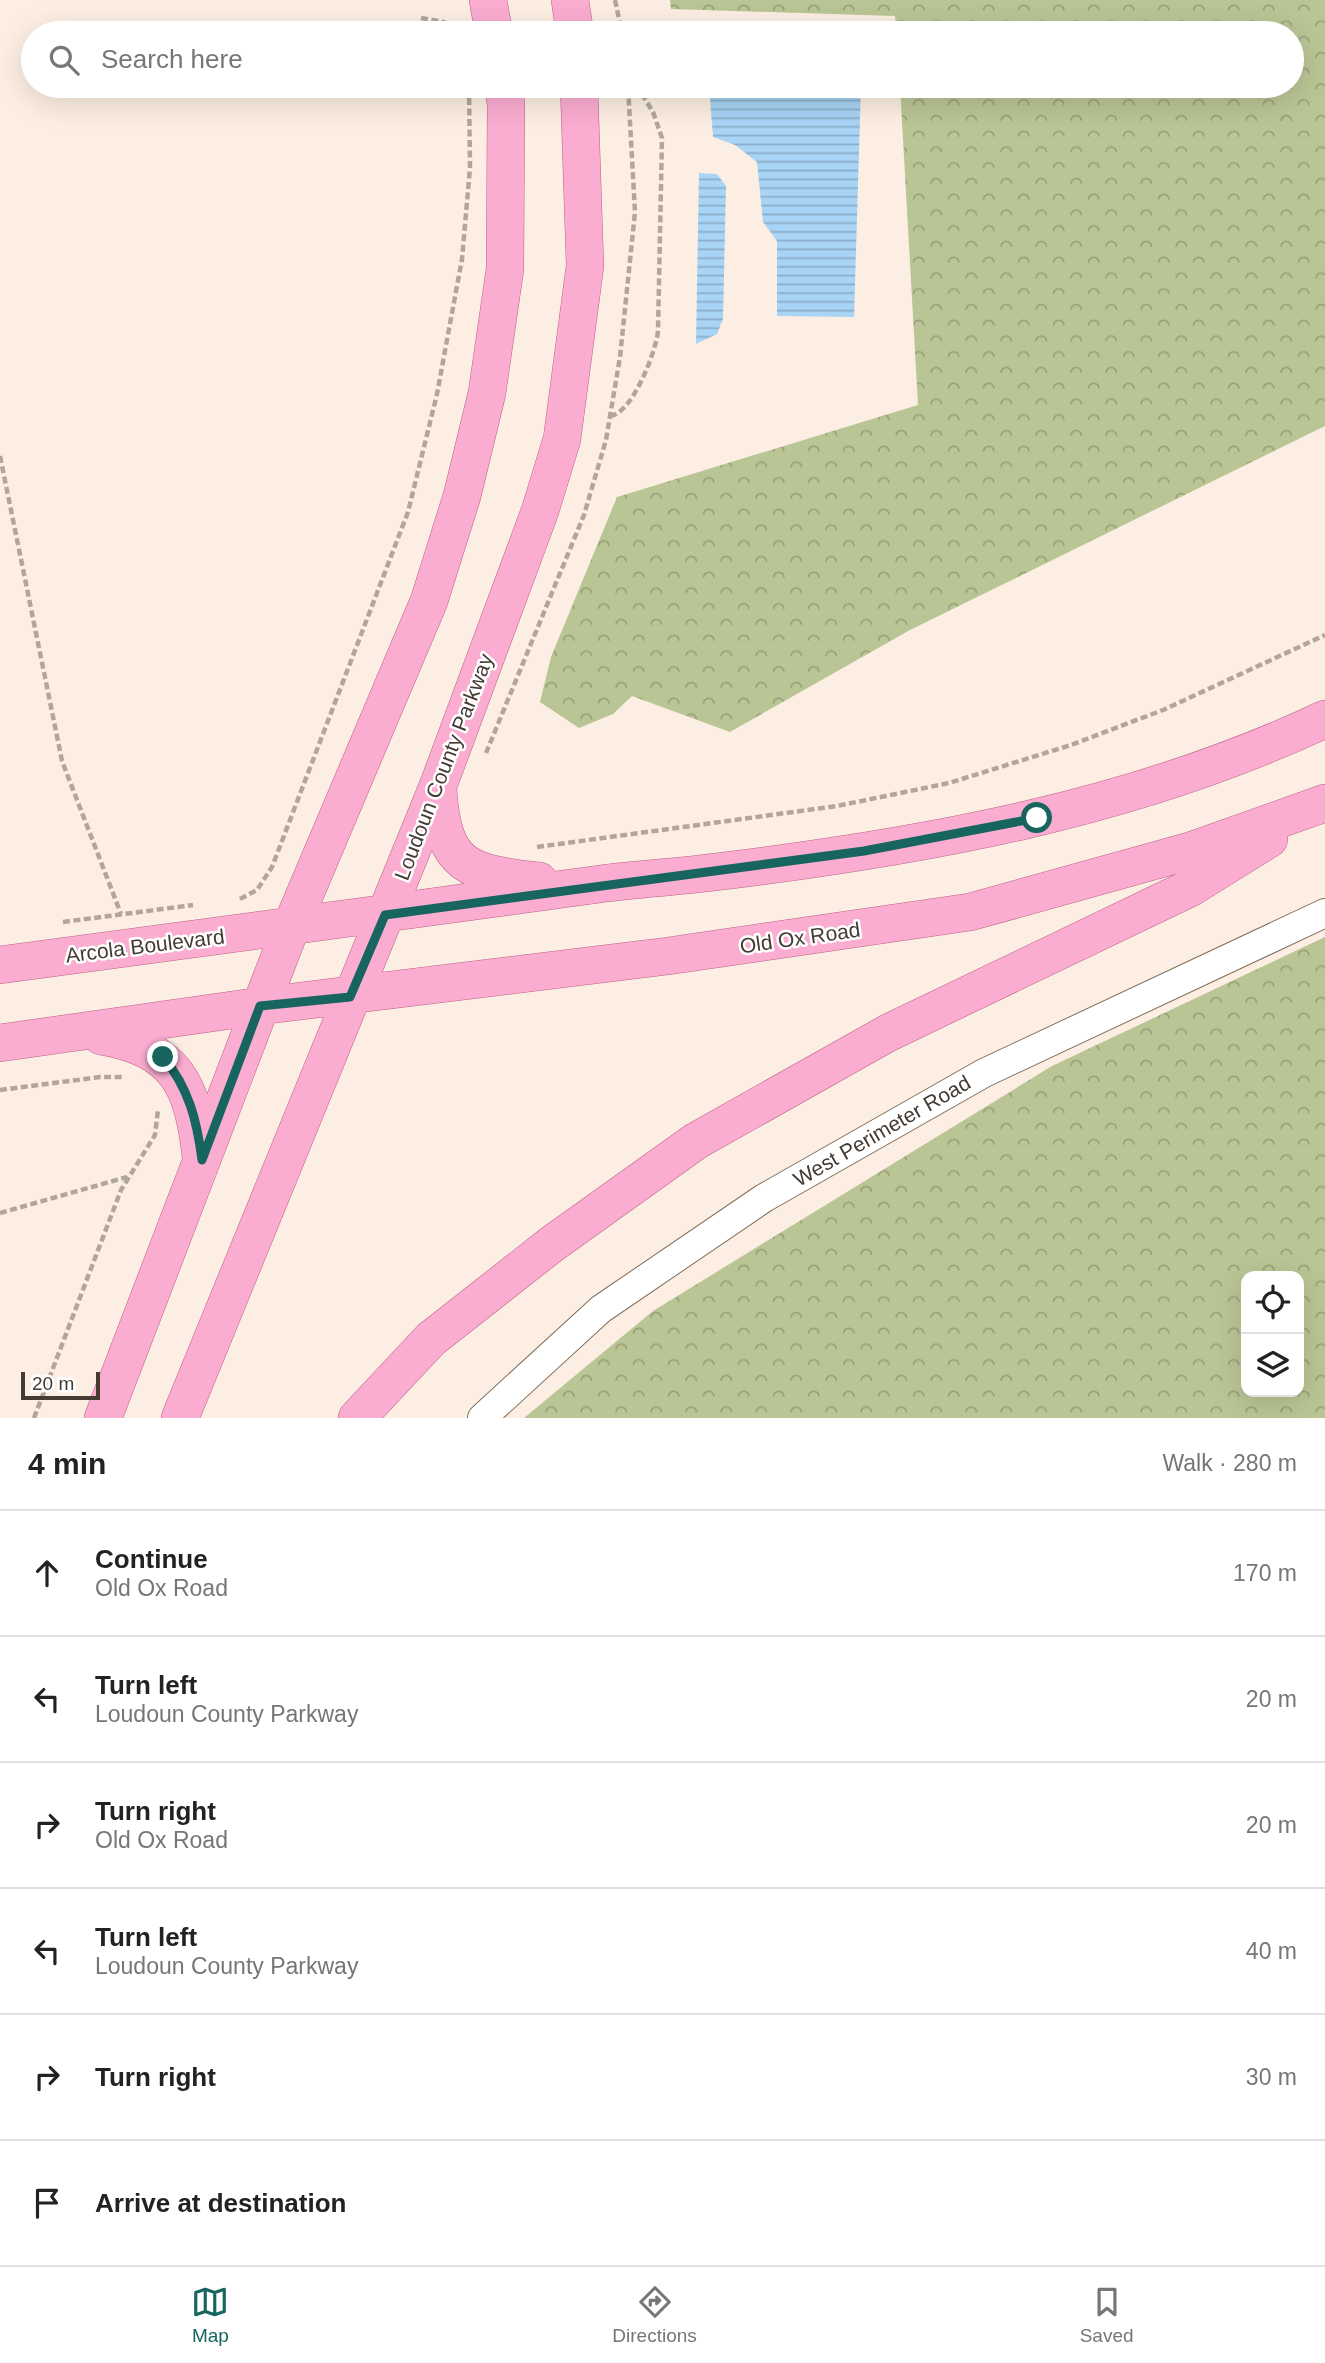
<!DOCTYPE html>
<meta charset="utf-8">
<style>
:root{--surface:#fff;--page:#f6f6f6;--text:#222;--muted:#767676;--line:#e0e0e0;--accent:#186560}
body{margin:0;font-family:Helvetica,sans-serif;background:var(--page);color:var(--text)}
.controls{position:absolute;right:21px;bottom:21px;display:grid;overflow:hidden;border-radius:14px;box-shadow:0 7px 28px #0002}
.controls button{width:63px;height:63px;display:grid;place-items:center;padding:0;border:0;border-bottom:2px solid var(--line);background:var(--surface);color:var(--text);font:35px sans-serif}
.scale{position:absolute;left:21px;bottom:18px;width:79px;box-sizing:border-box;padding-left:7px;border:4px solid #443b33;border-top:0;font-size:19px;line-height:24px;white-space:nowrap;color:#443b33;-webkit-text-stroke:5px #fff;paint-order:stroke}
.stop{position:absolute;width:21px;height:21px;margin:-16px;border:5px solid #186560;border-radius:50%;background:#fff}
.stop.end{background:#186560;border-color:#fff;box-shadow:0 2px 7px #0008}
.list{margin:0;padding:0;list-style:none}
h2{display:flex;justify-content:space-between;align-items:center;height:91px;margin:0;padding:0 28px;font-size:30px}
h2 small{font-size:23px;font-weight:400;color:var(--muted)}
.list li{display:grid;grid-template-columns:46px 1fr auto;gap:21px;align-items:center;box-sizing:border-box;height:126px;padding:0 28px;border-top:2px solid var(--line)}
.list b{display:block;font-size:26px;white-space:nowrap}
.list p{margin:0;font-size:23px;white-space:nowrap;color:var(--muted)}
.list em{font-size:23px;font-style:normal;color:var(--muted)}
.icon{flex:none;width:38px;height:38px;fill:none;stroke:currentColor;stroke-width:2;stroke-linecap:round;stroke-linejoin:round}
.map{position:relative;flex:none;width:1325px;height:1418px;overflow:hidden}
.search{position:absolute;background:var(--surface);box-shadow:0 7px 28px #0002;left:21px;right:21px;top:21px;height:77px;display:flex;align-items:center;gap:18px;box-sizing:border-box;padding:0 24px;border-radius:38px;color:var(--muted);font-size:26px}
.sheet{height:847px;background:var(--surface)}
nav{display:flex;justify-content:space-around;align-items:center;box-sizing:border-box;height:98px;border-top:2px solid var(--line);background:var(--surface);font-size:19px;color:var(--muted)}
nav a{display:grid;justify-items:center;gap:4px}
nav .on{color:var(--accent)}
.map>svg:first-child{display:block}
</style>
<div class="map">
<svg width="1325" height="1418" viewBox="0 0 1325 1418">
<defs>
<pattern id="forest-crowns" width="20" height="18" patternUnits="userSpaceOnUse" patternTransform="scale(1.75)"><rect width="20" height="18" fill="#bac595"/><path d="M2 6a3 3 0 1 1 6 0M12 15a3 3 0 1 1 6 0" fill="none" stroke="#99a17a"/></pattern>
<pattern id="water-rules" width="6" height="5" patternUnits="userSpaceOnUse" patternTransform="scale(1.75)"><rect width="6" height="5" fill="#a8d4f6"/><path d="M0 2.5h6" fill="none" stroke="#8aadc8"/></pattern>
</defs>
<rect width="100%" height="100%" fill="#fceee2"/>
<path fill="url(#forest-crowns)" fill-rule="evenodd" d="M670 0H1325V426L910 630 730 732 632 696 613 714 579 728 540 702 551 657 617 497 918 405 900 86H1292V33H897L895 16 671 9Z
M1325 937V1418H524L653 1311 1052 1066ZM1246 1276H1299V1392H1246Z"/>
<path fill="url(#water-rules)" d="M709 86H861L854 317 777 316V241L763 222 757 162 735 145 713 137Z
M699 173 717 174 726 186 723 319 717 334 696 344Z"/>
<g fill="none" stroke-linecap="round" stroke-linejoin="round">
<g stroke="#816e5b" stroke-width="30">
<path id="minor" d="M482 1418 601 1309 764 1198 984 1073 1325 913"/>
</g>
<g stroke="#ba6186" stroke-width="38">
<path id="major" d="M488 0 494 33
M570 0 575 33
M438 789C443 868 468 873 539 881
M0 965C200 939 400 911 600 884 638 879 676 877 715 872 923 847 1134 809 1325 719
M101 1036C177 1049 193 1085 201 1158
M0 1043 260 1006 668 956 970 912 1193 850 1325 803
M103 1418 291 927 429 601 462 496 487 393 505 269 506 104 503 86
M180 1418 438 786 540 511 562 439 585 266 579 86
M357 1418 431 1339 552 1244 696 1141 888 1033 1192 887 1269 839"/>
</g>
<path stroke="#b2a69b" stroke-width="4.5" stroke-dasharray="7 3.5" stroke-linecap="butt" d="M615 0 622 33
M421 18 444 22 459 33
M610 416C632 414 656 352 658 331L662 138 653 112 637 86
M0 456 62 761 121 914
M486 753 584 515 606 440 620 357 635 212 628 86
M537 847 837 806 949 783 1071 745 1163 710 1325 635
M240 899 257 890 272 867 408 512 437 394 462 259 470 168 469 86
M63 922 193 905
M0 1090 100 1077H124
M0 1213 127 1177
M34 1418 121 1190 155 1135 158 1110"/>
<use href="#minor" stroke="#fff" stroke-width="28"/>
<use href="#major" stroke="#fbadd1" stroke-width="37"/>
</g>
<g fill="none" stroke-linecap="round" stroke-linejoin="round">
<path stroke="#186560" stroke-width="9" d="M163 1057C189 1088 197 1121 202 1160L260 1006 350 997 385 915 864 851 1037 818"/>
</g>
<g text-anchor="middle" stroke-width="5" stroke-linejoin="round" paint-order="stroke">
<g font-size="21" fill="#443b33" stroke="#fff">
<text transform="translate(444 767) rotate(-69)" y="7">Loudoun County Parkway</text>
<text transform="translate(800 938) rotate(-8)" y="7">Old Ox Road</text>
<text transform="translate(145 946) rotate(-7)" y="7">Arcola Boulevard</text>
<text transform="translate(882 1131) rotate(-30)" y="7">West Perimeter Road</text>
</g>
</g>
</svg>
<div class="controls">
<button><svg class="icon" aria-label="locate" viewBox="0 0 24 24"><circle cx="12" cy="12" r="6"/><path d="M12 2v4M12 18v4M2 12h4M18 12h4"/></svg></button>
<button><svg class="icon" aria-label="layers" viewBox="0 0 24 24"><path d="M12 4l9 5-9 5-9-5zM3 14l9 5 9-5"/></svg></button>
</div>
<div class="scale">20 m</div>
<div class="stop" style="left:1037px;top:818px"></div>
<div class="stop end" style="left:163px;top:1057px"></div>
<div class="search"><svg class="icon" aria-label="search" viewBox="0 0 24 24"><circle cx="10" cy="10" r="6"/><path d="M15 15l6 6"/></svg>Search here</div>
</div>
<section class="sheet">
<h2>4 min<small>Walk · 280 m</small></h2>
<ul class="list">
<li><svg class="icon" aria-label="ahead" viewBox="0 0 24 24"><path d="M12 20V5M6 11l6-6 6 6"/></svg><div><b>Continue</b><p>Old Ox Road</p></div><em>170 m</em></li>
<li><svg class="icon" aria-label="left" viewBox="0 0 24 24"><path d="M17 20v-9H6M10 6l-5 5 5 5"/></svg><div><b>Turn left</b><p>Loudoun County Parkway</p></div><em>20 m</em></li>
<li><svg class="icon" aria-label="right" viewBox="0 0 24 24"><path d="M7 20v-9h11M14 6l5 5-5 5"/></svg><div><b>Turn right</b><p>Old Ox Road</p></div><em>20 m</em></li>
<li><svg class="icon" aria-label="left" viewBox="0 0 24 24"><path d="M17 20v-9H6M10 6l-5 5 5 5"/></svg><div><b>Turn left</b><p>Loudoun County Parkway</p></div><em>40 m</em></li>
<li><svg class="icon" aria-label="right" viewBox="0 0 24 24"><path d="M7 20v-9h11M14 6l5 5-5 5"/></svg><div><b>Turn right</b></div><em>30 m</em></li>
<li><svg class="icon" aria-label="arrive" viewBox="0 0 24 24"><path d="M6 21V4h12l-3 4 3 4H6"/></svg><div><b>Arrive at destination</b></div></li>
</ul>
</section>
<nav>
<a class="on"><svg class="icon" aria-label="map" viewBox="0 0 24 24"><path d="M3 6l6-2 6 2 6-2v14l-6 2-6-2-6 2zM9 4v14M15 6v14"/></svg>Map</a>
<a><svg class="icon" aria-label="directions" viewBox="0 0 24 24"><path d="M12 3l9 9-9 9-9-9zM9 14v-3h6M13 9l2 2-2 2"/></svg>Directions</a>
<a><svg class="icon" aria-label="saved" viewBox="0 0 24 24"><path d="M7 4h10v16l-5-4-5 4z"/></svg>Saved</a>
</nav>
